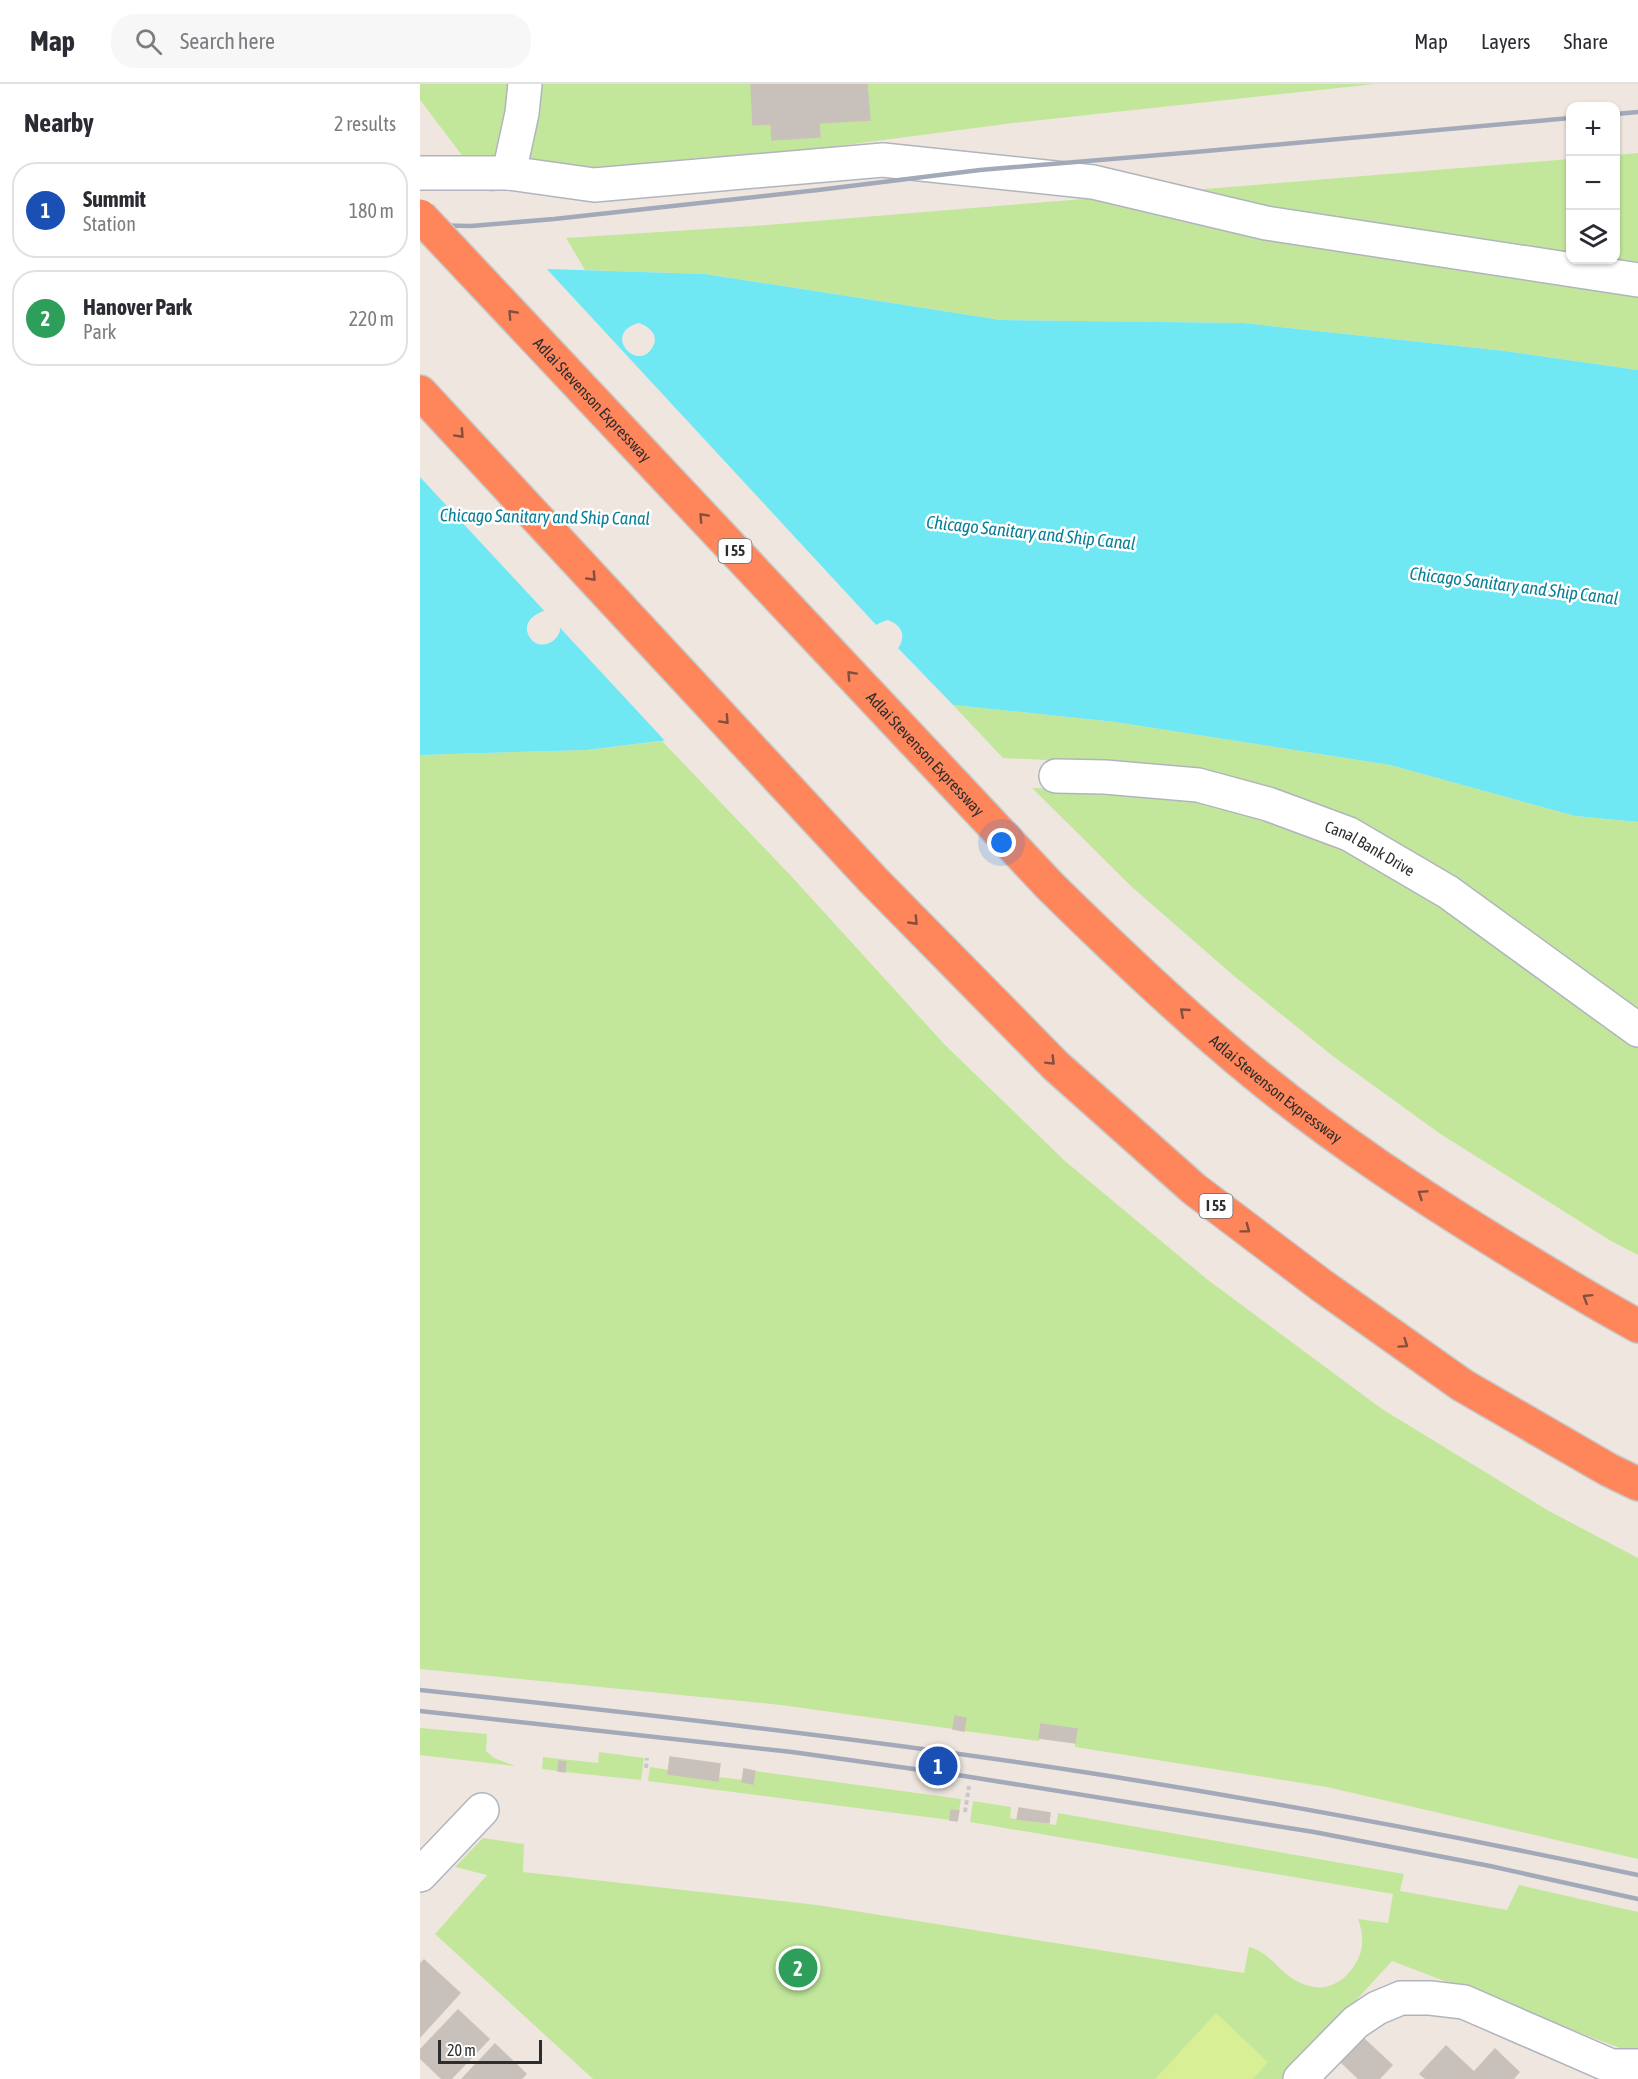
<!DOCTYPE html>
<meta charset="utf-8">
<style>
:root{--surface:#fff;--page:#f7f7f7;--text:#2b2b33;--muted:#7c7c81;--line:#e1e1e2;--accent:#db2777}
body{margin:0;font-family:"Asap Condensed",sans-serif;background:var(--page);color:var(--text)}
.controls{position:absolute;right:18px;top:18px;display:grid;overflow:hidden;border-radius:12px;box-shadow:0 2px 4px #0004}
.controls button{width:54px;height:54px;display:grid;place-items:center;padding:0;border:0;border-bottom:2px solid var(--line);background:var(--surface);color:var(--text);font:30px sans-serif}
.scale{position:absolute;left:18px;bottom:15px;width:104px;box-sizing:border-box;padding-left:6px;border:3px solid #2d2d2d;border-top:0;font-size:16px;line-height:21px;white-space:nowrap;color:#2d2d2d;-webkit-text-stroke:4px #fff;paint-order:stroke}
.you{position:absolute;left:582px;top:759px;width:21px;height:21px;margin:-15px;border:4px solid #fff;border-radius:50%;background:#1a73e8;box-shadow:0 0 0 9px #1a73e833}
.badge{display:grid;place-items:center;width:39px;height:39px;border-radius:50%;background:var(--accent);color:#fff;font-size:20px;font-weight:700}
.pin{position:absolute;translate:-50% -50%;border:3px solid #fff;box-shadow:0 2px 6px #0006}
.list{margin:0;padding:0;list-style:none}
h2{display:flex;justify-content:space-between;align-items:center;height:78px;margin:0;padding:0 24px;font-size:26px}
h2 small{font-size:20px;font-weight:400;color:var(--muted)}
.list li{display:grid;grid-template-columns:39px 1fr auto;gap:18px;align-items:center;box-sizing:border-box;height:96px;margin:0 12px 12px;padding:0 12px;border:2px solid var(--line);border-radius:24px}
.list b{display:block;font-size:22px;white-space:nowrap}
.list p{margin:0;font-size:20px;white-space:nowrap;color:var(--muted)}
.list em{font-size:20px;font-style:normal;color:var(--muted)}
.icon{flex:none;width:33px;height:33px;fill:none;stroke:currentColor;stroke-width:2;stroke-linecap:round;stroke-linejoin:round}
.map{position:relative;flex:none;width:1218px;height:1995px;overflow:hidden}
header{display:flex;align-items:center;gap:36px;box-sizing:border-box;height:84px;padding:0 30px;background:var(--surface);border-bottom:2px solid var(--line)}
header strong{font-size:28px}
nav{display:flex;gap:33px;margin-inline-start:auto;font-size:21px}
.search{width:420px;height:54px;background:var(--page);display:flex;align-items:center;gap:15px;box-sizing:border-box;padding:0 21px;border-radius:24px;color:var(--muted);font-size:22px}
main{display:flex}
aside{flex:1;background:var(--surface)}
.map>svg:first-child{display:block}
</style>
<header>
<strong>Map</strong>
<div class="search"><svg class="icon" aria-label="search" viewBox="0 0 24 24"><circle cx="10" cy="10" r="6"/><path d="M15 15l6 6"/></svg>Search here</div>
<nav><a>Map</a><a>Layers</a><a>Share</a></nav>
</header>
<main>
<aside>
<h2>Nearby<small>2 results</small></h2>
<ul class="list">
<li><span class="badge" style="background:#1a4fb4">1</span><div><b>Summit</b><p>Station</p></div><em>180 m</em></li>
<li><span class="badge" style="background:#2e9e5b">2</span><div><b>Hanover Park</b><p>Park</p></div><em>220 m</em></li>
</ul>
</aside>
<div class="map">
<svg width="1218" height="1995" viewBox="0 0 1218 1995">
<rect width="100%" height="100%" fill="#efe6e0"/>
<path fill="#c2e79b" d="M0 0H955L593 39 70 108 0 16Z
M1218 69V286L1085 267 823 239 581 236 285 190 165 186 146 154 347 141 1150 75V176H1196V71Z
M533 621 695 638 970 681 1155 732 1218 738V933L983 766 668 678 583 674Z
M242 657 372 793 525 961 645 1077 788 1196 962 1325 1129 1427 1218 1474V1775L907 1703 655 1663 656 1645 622 1640 619 1657 544 1647 546 1634 535 1632 533 1645 361 1621 0 1585V671L167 666Z
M612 704 699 708 780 715 858 737 946 773 1024 818 1218 963V1171L1191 1157 1019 1049 914 973 814 892 713 804Z
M0 1644 67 1650 66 1667 74 1674 95 1682 0 1671Z
M179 1668 224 1674 221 1696 145 1688 139 1677 138 1687 122 1685 123 1673 178 1679Z
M230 1683 249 1686 248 1690 297 1697 298 1693 323 1696V1698L333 1700 335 1687 541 1715 539 1727 532 1726 530 1736 228 1697Z
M553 1717 591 1723 590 1734 636 1741 638 1729 984 1790 980 1807 1087 1826 1099 1801 1218 1828V1971L972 1877 864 1995H173L15 1850 67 1791 35 1783 63 1754 104 1760 103 1788 397 1821 824 1889 829 1863C855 1869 860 1897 894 1903 917 1907 939 1884 942 1862 943 1852 941 1843 938 1835L968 1839 973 1810 550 1738Z"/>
<path fill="#d8ef96" d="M796 1929 848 1978 833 1995H735Z"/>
<path fill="#70e8f4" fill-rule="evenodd" d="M0 181 285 190 581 236 823 239 1085 267 1218 286V738L1155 732 970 681 695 638 533 621 167 666 0 671ZM219 239C230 243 240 252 232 264 217 289 181 249 219 239ZM124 527C162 541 123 577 109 552 102 539 114 530 124 527ZM468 536C484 542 487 555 475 568L458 567 450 553C453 542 457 539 468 536Z"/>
<path fill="#efe6e0" d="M0 178 124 182 458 543 455 546 453 553 455 560 460 565 467 567 476 562 536 624 247 659 0 393Z"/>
<path fill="#c8c1bb" stroke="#cbc1b9" stroke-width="1.5" d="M331 0H447L450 36 399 39 400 53 352 56 351 40 333 41Z
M535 1632 546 1634 544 1647 533 1645Z
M621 1640 657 1645 655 1659 619 1654Z
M250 1673 300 1680 298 1697 248 1690Z
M139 1677 146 1678 145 1688 138 1687Z
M324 1685 335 1687 333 1700 322 1698Z
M599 1724 630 1729 629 1739 597 1735Z
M531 1726 539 1727 537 1737 530 1736Z
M4 1876 40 1909 0 1953V1880Z
M38 1926 69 1955 31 1995H22L0 1974V1966Z
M943 1954 972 1981 959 1995H939L921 1978Z
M75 1960 106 1990 101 1995H42Z
M1026 1962 1054 1988 1075 1965 1099 1988 1093 1995H1006L1000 1990Z"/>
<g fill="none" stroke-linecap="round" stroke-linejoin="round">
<g stroke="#b0b5bd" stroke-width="36">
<g id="minor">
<path d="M0 89H89L174 101 463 76 673 98 846 139 1218 196"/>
<path d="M89 89 102 29 105 0"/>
<path id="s1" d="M636 692 685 693 778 701 848 720 929 750 1028 808 1218 946"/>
<path d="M0 1791 62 1726"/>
<path d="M880 1995 936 1938 957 1924 981 1914H1010L1044 1918 1191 1982H1218"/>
</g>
</g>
<g stroke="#c8c8c8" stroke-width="36">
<g id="highway">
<path d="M0 308 453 796 636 982 774 1105 901 1201 1042 1301 1189 1386 1218 1400"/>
<path id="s2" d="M630 802C696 867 763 931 834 989 914 1055 1001 1112 1089 1166 1131 1192 1174 1218 1218 1242"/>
</g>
</g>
<path stroke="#c8c8c8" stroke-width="4" stroke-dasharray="4.5 3" stroke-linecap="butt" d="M226 1684 227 1674
M545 1728 549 1702"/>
<use href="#minor" stroke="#fff" stroke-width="33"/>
<use href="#highway" stroke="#ff855b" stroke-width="33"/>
<path stroke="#a2a9b8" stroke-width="4.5" d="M1196 30 1218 28
M0 141 51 142 134 135 398 106 560 86 775 68 1150 34
M0 1606C224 1630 447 1655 670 1689 854 1718 1036 1752 1218 1791
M0 1627 372 1668 544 1692 894 1748 1070 1782 1218 1815"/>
<g stroke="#c8c8c8" stroke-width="36" stroke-linecap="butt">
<g id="highway-bridge">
<path id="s3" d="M0 132 630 802"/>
</g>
</g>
<use href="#highway-bridge" stroke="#ff855b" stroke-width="33"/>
</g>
<defs><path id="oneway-chevron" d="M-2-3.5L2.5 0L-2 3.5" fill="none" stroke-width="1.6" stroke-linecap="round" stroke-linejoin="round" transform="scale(1.5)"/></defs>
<g stroke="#81503f">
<use href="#oneway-chevron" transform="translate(92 230) rotate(-133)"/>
<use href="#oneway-chevron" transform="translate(40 350) rotate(47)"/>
<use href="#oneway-chevron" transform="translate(283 433) rotate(-133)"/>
<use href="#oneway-chevron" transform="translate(172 493) rotate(47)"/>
<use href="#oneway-chevron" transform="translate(431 591) rotate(-133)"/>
<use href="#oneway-chevron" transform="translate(305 636) rotate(47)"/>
<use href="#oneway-chevron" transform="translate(494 837) rotate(46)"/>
<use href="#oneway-chevron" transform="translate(764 928) rotate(-139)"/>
<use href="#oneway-chevron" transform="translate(631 977) rotate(45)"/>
<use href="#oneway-chevron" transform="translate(1002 1110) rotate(-146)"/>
<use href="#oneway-chevron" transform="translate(826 1145) rotate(37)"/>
<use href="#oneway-chevron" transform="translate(1167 1214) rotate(-148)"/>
<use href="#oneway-chevron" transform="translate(984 1260) rotate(35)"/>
</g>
<g text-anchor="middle" stroke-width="5" stroke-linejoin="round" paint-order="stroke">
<g fill="#fff" stroke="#6c6c6c" stroke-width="1.5">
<rect x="298.5" y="455" width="33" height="24" rx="4.5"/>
<rect x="779.5" y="1110" width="33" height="24" rx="4.5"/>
</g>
<g font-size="15" font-weight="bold" fill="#2d2d2d">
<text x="315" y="472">I 55</text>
<text x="796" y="1127">I 55</text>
</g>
<g font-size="16" fill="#2d2d2d" stroke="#fff">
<text dy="6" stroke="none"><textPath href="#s3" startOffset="252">Adlai Stevenson Expressway</textPath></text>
<text dy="6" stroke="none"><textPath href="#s3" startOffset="738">Adlai Stevenson Expressway</textPath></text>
<text dy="6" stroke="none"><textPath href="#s1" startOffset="326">Canal Bank Drive</textPath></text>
<text dy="6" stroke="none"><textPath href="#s2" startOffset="304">Adlai Stevenson Expressway</textPath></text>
</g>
<g font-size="18" font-style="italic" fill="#098098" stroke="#fff">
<text transform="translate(125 433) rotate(1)" y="6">Chicago Sanitary and Ship Canal</text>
<text transform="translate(611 449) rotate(6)" y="6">Chicago Sanitary and Ship Canal</text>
<text transform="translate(1094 502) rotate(7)" y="6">Chicago Sanitary and Ship Canal</text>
</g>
</g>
</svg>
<div class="controls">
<button>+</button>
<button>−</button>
<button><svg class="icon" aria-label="layers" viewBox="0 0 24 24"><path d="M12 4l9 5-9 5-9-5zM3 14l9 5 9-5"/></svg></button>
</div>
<div class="scale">20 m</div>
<div class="you"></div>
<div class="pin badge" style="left:518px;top:1682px;background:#1a4fb4">1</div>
<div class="pin badge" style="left:378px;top:1884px;background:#2e9e5b">2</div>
</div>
</main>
